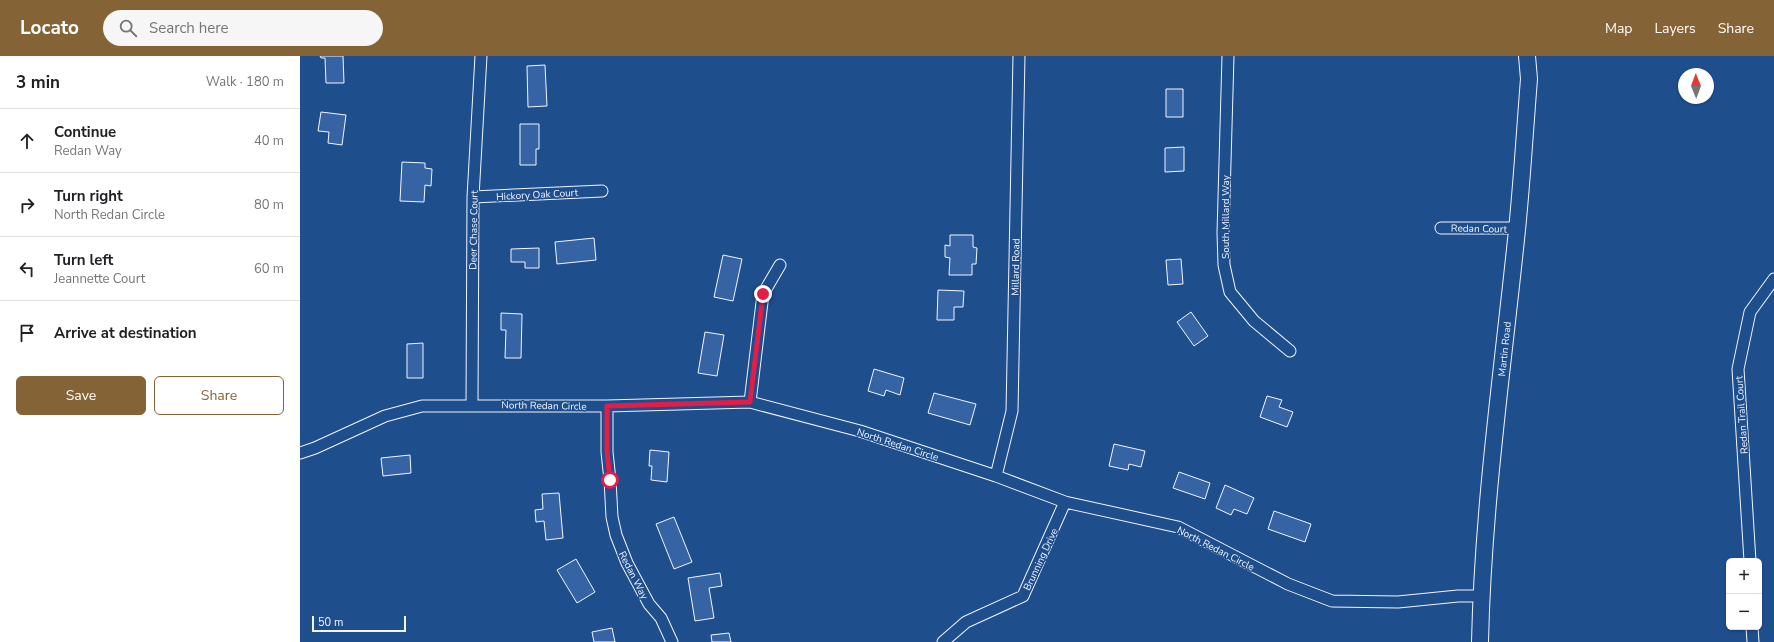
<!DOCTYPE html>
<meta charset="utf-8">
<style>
:root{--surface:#fff;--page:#f6f6f6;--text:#202124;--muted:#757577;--line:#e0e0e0;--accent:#846436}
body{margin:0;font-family:"Nunito Sans",sans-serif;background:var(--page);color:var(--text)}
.controls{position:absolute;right:12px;bottom:12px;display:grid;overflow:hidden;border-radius:6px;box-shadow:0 1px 3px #0004}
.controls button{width:36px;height:36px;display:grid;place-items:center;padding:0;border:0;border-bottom:1px solid var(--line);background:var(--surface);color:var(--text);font:20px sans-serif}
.compass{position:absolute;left:1378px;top:12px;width:36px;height:36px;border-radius:50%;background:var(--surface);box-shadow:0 1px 3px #0004;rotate:359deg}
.scale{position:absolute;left:12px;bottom:10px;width:94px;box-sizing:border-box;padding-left:4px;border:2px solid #f2f6ff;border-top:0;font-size:11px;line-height:14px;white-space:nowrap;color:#f2f6ff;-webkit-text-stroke:3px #1f4e8c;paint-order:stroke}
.stop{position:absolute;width:12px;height:12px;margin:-9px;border:3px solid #e11d48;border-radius:50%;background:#fff}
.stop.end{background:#e11d48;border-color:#fff;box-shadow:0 1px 4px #0008}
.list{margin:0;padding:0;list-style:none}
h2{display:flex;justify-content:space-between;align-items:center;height:52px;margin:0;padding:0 16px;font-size:17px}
h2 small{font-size:13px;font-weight:400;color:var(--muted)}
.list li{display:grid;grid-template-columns:26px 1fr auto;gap:12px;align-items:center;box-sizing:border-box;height:64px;padding:0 16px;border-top:1px solid var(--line)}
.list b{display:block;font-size:15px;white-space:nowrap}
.list p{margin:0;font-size:13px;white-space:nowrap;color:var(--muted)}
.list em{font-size:13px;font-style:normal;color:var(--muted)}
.actions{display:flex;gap:8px;padding:12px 16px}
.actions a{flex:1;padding:9px 0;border:1px solid var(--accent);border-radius:6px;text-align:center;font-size:14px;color:var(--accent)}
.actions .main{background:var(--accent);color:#fff}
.icon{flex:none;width:22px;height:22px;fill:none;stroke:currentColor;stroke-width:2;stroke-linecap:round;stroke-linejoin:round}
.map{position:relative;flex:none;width:1474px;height:586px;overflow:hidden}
header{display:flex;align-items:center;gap:24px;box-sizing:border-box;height:56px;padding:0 20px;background:var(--accent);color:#fff}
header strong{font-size:19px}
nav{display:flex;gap:22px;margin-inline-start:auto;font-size:14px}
.search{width:280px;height:36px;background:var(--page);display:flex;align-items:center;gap:10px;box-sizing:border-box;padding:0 14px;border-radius:22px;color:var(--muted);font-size:15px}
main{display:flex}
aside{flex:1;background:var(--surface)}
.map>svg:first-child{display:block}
</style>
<header>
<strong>Locato</strong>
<div class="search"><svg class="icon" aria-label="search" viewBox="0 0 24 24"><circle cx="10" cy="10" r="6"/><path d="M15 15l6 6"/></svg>Search here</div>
<nav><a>Map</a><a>Layers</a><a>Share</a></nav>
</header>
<main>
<aside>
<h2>3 min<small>Walk · 180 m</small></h2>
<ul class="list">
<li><svg class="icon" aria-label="ahead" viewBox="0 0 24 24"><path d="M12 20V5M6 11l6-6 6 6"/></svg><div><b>Continue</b><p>Redan Way</p></div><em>40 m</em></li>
<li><svg class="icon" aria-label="right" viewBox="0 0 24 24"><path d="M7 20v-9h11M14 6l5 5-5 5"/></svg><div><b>Turn right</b><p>North Redan Circle</p></div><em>80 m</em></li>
<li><svg class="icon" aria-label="left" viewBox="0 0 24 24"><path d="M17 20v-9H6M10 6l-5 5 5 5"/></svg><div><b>Turn left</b><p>Jeannette Court</p></div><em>60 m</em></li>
<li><svg class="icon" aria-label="arrive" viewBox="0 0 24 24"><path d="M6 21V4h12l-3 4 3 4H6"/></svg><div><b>Arrive at destination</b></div></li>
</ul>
<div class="actions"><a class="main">Save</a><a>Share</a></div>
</aside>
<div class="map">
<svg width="1474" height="586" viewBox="0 0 1474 586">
<rect width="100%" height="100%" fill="#1f4e8c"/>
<path fill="#3563a3" stroke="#f2f6ff" d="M20 0H43L44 27H26L25 2H21Z
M245 9 247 50 228 51 227 10Z
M866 33H883V61H866Z
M21 56 46 59 42 89 28 87 29 76 18 75Z
M220 68H239V93H236V109H220Z
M884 91V115L865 116V92Z
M102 106 125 107V112L132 113 131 130 125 129 124 146 100 145Z
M650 179H673V191L677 192 676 208H672V219H649L650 202 645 201V189L650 190Z
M294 182 296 204 257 208 255 186Z
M239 192V212H225V206H211V193Z
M423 199 442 203 433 245 414 241Z
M881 203 883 228 868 229 866 204Z
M638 234 664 235 663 251H654V264H637Z
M891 256 908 280 894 290 877 266Z
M201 257 222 258 221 302H205L206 274H201Z
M405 276 424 279 417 320 398 317Z
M123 287V322H107V288Z
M574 313 604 322 600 339 586 334 584 340 568 335Z
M634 337 676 348 670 369 628 357Z
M967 340 982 344 979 351 993 356 987 371 960 361Z
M814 388 845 395 841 411 829 408 828 414 809 410Z
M350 394 369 396 367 426 351 424 352 410H349Z
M110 399 111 417 83 420 81 402Z
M879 416 910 427 905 443 873 432Z
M925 429 954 442 947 458 934 453 931 459 916 452Z
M259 437 263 482 246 484 244 465 236 466 235 454 243 453 242 438Z
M974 455 1011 468 1005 486 968 473Z
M374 461 392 506 374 513 356 468Z
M276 503 295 536 277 547 257 514Z
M420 517 422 530 409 532 414 562 395 565 388 522Z
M312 572 315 586H294L292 576Z
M429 577 431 586H412L411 579Z"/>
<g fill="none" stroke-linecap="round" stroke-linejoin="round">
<g stroke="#f2f6ff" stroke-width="13">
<path id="street" d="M928 0 923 177 924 209 930 236 954 265 990 295
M173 141 302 135
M1141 172H1217
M450 346 463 238 480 209
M172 349 173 141 181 0
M307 350V396L310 424 312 461 316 479 327 507 349 548 361 562 372 586
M0 397 15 392 85 360 122 350H307L450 346 560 375 696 420 765 446 878 471 988 528 1032 545 1098 546 1158 540H1181
M696 420 712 355 719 0
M1450 505 1438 313 1450 256 1474 223
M1452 571 1453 586
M643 586 666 566 723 540 765 446"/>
</g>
<g stroke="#f2f6ff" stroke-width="18">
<path id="secondary" d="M1180 586C1183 448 1203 311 1217 174 1222 124 1225 73 1229 23L1227 0"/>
</g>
<use href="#street" stroke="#1f4e8c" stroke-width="11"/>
<use href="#secondary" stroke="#1f4e8c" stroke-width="16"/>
</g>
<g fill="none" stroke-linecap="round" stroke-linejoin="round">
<path stroke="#e11d48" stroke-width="5" d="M310 424 307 396V350L450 346 463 238"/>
</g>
<g text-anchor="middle" stroke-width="3" stroke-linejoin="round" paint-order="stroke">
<g font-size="10" fill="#f2f6ff" stroke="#1f4e8c">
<text transform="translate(237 138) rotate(-3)" y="4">Hickory Oak Court</text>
<text transform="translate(925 161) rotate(-90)" y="4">South Millard Way</text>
<text transform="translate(1179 172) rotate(1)" y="4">Redan Court</text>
<text transform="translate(173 174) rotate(-89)" y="4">Deer Chase Court</text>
<text transform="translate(715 211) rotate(-89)" y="4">Millard Road</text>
<text transform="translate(1204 293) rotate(-84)" y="4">Martin Road</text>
<text transform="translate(244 349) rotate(1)" y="4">North Redan Circle</text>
<text transform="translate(1441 359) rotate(-94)" y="4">Redan Trail Court</text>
<text transform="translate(598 388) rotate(18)" y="4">North Redan Circle</text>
<text transform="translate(916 492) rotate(27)" y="4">North Redan Circle</text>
<text transform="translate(740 503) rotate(-65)" y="4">Brunning Drive</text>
<text transform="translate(334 519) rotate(63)" y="4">Redan Way</text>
</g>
</g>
</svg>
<div class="controls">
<button>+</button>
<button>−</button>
</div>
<svg class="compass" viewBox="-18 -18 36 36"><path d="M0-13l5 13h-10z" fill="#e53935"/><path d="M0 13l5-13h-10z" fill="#757577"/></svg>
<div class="scale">50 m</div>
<div class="stop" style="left:310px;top:424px"></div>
<div class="stop end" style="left:463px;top:238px"></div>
</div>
</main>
